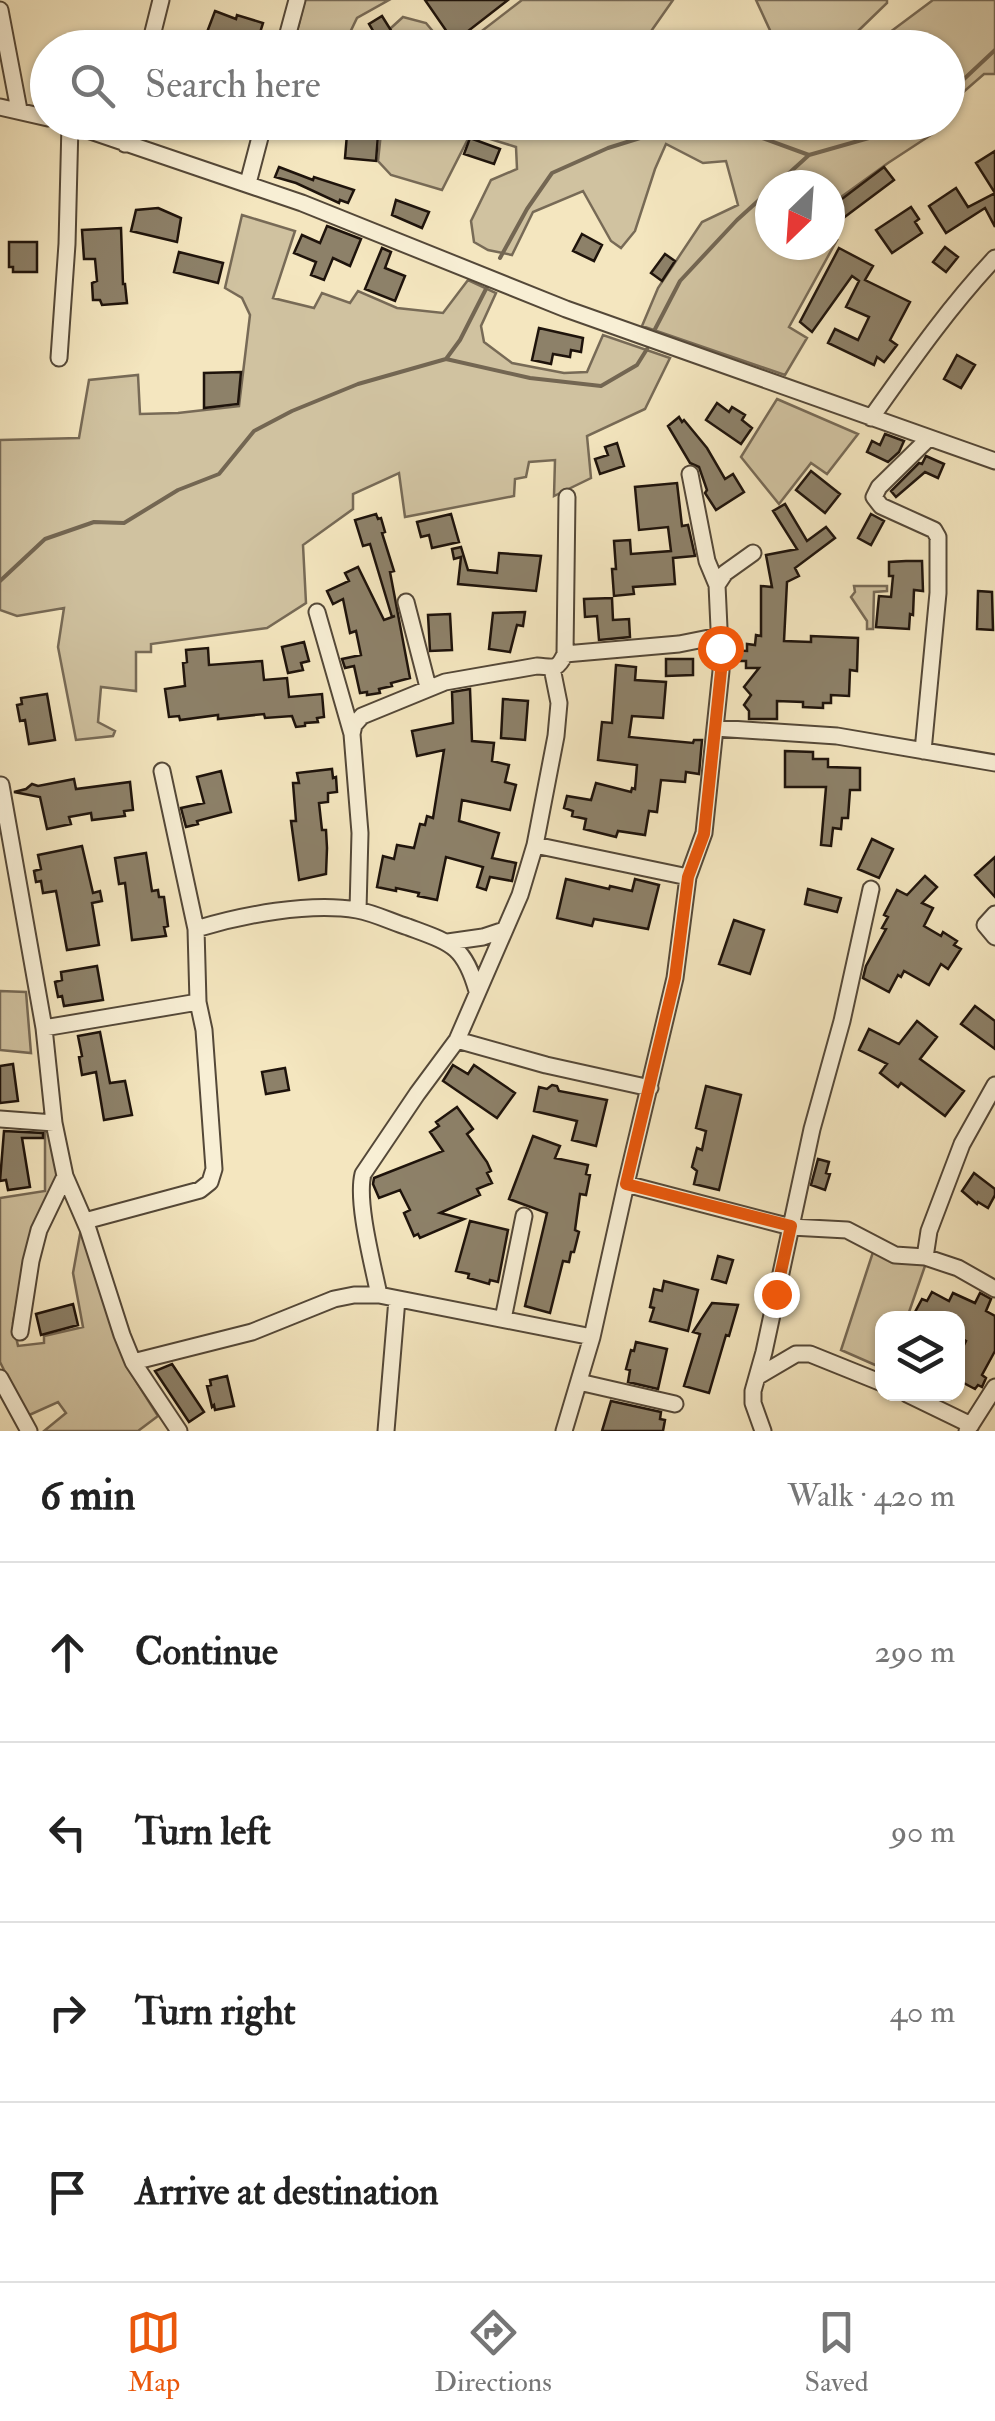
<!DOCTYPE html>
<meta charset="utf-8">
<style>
:root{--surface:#fff;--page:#f6f6f6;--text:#222;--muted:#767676;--line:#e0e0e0;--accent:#ea580c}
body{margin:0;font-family:"IM FELL Double Pica",serif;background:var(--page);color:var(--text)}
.controls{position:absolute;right:30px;bottom:30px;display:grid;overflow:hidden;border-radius:20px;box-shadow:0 2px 8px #0004}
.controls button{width:90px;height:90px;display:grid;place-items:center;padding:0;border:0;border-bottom:2px solid var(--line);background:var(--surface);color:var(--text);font:50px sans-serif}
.compass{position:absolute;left:755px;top:170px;width:90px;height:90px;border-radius:50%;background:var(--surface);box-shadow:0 2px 8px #0004;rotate:205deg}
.stop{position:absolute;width:30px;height:30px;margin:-22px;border:8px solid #ea580c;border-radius:50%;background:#fff}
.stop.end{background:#ea580c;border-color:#fff;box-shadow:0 2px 10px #0008}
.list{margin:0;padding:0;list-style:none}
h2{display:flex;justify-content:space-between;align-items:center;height:130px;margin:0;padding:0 40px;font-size:42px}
h2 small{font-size:32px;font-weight:400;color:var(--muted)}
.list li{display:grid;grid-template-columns:65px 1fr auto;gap:30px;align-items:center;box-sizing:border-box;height:180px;padding:0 40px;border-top:2px solid var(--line)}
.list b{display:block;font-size:38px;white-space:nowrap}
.list em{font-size:32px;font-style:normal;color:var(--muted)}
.icon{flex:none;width:55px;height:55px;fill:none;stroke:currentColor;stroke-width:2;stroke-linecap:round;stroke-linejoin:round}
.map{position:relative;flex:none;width:995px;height:1431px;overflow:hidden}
.search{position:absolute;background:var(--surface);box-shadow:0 2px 8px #0004;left:30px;right:30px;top:30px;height:110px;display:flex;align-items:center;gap:25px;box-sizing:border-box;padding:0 35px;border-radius:55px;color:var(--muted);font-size:38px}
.sheet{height:850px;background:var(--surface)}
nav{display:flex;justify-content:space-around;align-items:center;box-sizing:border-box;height:140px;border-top:2px solid var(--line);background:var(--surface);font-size:28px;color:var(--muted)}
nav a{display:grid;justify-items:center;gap:5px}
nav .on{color:var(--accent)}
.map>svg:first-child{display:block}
</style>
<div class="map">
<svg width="995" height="1431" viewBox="0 0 995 1431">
<rect width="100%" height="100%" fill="#f4e6bf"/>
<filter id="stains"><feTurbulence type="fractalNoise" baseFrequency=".002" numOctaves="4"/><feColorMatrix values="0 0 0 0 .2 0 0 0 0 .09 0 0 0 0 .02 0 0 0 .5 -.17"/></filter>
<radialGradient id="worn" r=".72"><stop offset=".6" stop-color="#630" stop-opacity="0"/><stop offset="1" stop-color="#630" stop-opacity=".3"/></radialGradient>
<path fill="#d0c2a0" stroke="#776a56" stroke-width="2.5" d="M305 0H389L357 18 343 47H293Z
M522 0H673L640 47H461Z
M756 0H887V3L856 33 860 47H701L702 45 774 39Z
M933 0H995V74H984L960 95 951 99 948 103V48L870 47Z
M403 17 426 23 446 47 369 48Z
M775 123 789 127 793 122H935L940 129 888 163 830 205V185H770V245H830V238L837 240 789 327 807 338 785 375 642 326 658 288 702 222 738 205 726 161 703 163 666 144 655 169 635 231 621 248 611 241 583 191 533 212 512 255 488 250 474 242 471 221 491 180 517 169 516 147 471 133 442 190 391 175 378 161 382 123Z
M242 215 295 231 273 298 314 308 322 293 350 303 358 291 397 308 443 313 468 280 496 293 481 326 484 342 512 363 564 373 587 372 603 335 670 358 645 409 587 436 591 478 554 496 555 460 529 462 526 477 515 479 514 496 405 517 399 473 353 494V509L303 545 306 603 267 628 151 644V652H136V691L101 687 98 722 115 731 113 736 76 740 58 647 64 608 17 616 0 610V440L79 438 89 380 138 375 140 414 178 413 239 406 250 315 242 298 225 288Z
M777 399 858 434 827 474 811 463 779 504 741 457Z
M854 586H887V591L874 592 873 629H867V621L851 597 855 592Z
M0 991 26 992 31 1053 0 1050Z
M45 1128 52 1138 61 1177 27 1248 13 1323 18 1346 44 1343V1336L83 1327 73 1273 81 1229 127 1367 158 1416 138 1431H44L66 1413 58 1402 27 1416 0 1362V1198L45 1191Z
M874 1249 926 1263 907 1318H882V1368L841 1350Z"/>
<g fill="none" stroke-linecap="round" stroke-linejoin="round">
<path stroke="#736652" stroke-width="4" d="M948 94 995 50
M776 185 809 155
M500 258 527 209 552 173 608 148 672 128 751 134 809 155 890 132 908 122
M653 333 680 281 737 220 770 190
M446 359 530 378 601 386 637 365 647 349
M0 581 45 539 94 522 124 523 178 490 219 474 254 431 292 411 358 384 446 359 460 340 489 283"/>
</g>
<path fill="#8d8169" stroke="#1e130b" stroke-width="2.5" d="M425 0H508L454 42Z
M215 11 236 19 237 15 263 23 258 39H255L252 48H201Z
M382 16 402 48H383L369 24Z
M348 122H379L376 161 345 158Z
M470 138 500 149 494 164 464 154Z
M995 151V227L985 208 946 233 929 206 956 188 968 207 995 193 976 163Z
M279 167 313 180 314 177 354 190 348 203 340 200 339 203 296 183 275 177Z
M884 167 894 180 830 228V208Z
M396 200 429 212 422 228 392 215Z
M911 207 919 219 915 222 922 233 892 253 876 230Z
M158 208 181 218 177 242 131 231 136 210Z
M327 226 361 239 350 266 333 258 324 280 311 275 316 262 294 253 302 235 320 243Z
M121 228 123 284H125L127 303 102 305 100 300H93L92 283 97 281 95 259H84L82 230Z
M582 234 602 245 594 261 573 251Z
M9 242H37V272H13V267H9Z
M945 247 958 257 946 272 933 262Z
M382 248 391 252 385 268 405 276 395 301 365 289Z
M839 248 873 266 865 280 910 302 890 340 897 345 884 362 877 357 874 365 828 343 835 329 858 340 869 317 846 307 859 281 852 276 812 332 800 322Z
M179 252 223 263 218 283 174 272Z
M665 254 675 261 662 281 651 273Z
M539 328 583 338 581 352 571 350 570 357 553 354 551 364 532 360Z
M957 355 975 365 961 388 944 379Z
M241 372 238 404 204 408V373Z
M717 403 729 412 732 407 745 415 742 420 752 428 741 444 706 420Z
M679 417 682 422 684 420 707 448 725 479 733 474 744 492 716 510 705 493 707 490 699 467 690 463 668 426Z
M885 434 904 441 899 452 888 462 867 452 872 441 880 445Z
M617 443 624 466 600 474 595 459 608 455 605 447Z
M926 456 944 464 938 478 925 472 896 497 891 491 919 463 922 464Z
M811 471 840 494 825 513 796 490Z
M677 483 682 526 688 525 695 556 673 558 675 584 633 587 634 594 614 596 612 569H616L614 541 630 540 631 554 671 551 668 527 639 530 635 487Z
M785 504 807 541 826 527 835 538 795 568 799 576 787 582 784 641 811 642V636L858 638 857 671 850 670 849 696 831 695V703H823V708L803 707V702L777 701V719H749V711L744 705 751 695 744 687 759 668H746V661H732L731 650 747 651V644L755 645 756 635 761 636V586L772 587 766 555 797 549 773 511Z
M376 514 378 519 381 518 385 532 382 533 394 571 390 572 410 678 391 683 392 686 379 689 380 693 367 695V692L360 693 354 666 345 668 342 659 361 655 356 631 350 633 343 599 333 604 327 591 349 581 345 573 358 567 384 620 395 616 392 617 370 544 363 546 355 520Z
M451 514 459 542 432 548 429 535 421 537 417 522Z
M871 514 884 521 871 545 858 538Z
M461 547 468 570 497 573 499 553 541 556 536 591 458 584 461 557 454 559 452 549Z
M906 561H922L923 591 914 590 913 615 910 614 909 629 876 627 879 596 891 597 893 576H889V562Z
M978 591 992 592 993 630 977 629Z
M612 598 613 620 629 619 630 637 599 640 597 616 585 617 584 599Z
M525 612 523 626 517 625 510 652 489 649 493 613Z
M450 614 452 650 430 651 428 615Z
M304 642 309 661 301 663 303 670 288 673 282 647Z
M208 648 209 665 262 661 264 680 287 678 289 697 322 694 324 717 317 718 318 722 305 723V726L296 727 292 716 265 718 264 714 218 719V715L180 720 179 716 169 717 165 689 185 686 183 663 187 662 186 650Z
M666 659H693V675L666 676Z
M616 665 636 667 635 680 666 682 663 718 632 716 629 737 693 743 694 740H702L699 774 686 772 685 782 661 780 657 812 649 811 645 835 618 831 616 837 584 829 586 819 572 816 573 811 564 808 567 796 591 800 596 783 631 792 632 788 635 789 637 765 598 760 602 722 612 723Z
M470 689 472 741 494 743 492 761 509 765 505 782 516 785 510 810 462 800 459 821 499 833 492 858 516 863 512 881 490 877 486 890 477 887 483 867 446 857 437 900 418 896 419 893 396 888V891L377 887 383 856 394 859 397 845 414 848 420 824 425 825 427 816 433 818 444 750 417 756 412 731 453 723 452 692Z
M47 694 55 740 29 744 25 720 20 721 17 705 22 704 21 698Z
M503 699 528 701 525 740 501 738Z
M785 751 813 752V759H828V767L860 768V790H850L848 818H842L841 829 833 828 831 846 821 845 826 787H785Z
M332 769 333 778 336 777 337 792 328 793V802L319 803 322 830H326L327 848 326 874 299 880 291 821H296L293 783H299L297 773Z
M221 771 231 812 197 821 198 824 186 827 181 808 204 803 197 777Z
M74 779 76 789 130 782 133 810 124 811 125 816 92 820 91 813 69 817 71 824 47 829 40 797 14 792 26 789 32 784 38 786Z
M872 839 893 849 879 878 858 869Z
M82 846 93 893 100 891 102 901 92 903 99 945 67 950 56 891 43 893 41 881 36 882 34 871 41 869 38 855Z
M146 853 152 891 158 890 159 897H164L168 926 164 927 166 936 132 940 125 883 119 884 115 858Z
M995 857V897L975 875Z
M925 876 937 887 922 903 933 908 924 926 941 936 943 932 957 941 954 945 961 949 948 969 941 964 929 985 904 971 901 977 898 975 889 992 863 978 866 966 886 929 882 928 888 917 884 915 897 890 907 895Z
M566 879 609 889 610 886 632 891 635 879 659 885 648 929 594 919 592 926 557 918Z
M808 889 841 898 837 912 805 904Z
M734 920 764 930 750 974 719 964Z
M97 966 103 1000 64 1006 62 996 58 997 55 982 62 980 61 972Z
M975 1006 995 1021V1049L961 1024Z
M917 1021 937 1037 920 1059 964 1091 945 1116 901 1083 898 1087 880 1073 887 1064 859 1050 869 1029 899 1044Z
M100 1032 110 1083 125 1081 132 1115 104 1120 96 1072 82 1075 79 1057 82 1056 78 1036Z
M13 1064 18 1101 0 1103V1066Z
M453 1065 468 1074 474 1065 515 1093 497 1118 443 1081Z
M285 1068 289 1090 266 1094 262 1072Z
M552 1085 557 1086 559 1091 607 1100 596 1146 572 1140 577 1121 534 1111 539 1087 547 1089Z
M706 1086 741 1095 719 1190 694 1184 697 1171 692 1167 697 1148 702 1150 706 1131 696 1128Z
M457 1107 473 1129 467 1134 487 1162 491 1171 487 1173 492 1183 477 1189 480 1195 440 1213 464 1219 420 1238 418 1234 414 1236 404 1213 410 1210 400 1190 379 1198 373 1184 374 1178 443 1151 430 1132 439 1126 436 1122Z
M4 1131 43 1133V1138H22L30 1187 8 1190 6 1180 0 1181Z
M533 1136 560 1146 555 1158 588 1165 586 1174 590 1175 586 1195 580 1194 575 1230 579 1232 574 1252H571L569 1262 563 1261 550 1313 525 1306 547 1213 509 1199Z
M818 1159 829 1162 826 1173 830 1174 825 1190 811 1185Z
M974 1173 995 1189V1195L988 1208 978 1202 977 1204 962 1191Z
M470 1221 508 1230 498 1282 490 1280 489 1284 468 1278 469 1274 456 1271Z
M718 1256 733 1260 726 1283 712 1279Z
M664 1281 698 1290 688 1331 650 1321 654 1308 650 1307 654 1289 662 1291Z
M932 1292 949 1301 953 1293 975 1303 980 1293 991 1299 986 1311 995 1316V1351L982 1375 986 1378 982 1387 978 1385 975 1389 958 1380V1357L966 1341 958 1336V1318H923L914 1314 922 1299 927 1301Z
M712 1303 738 1305 729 1336 726 1335 709 1393 684 1386 700 1334 693 1332Z
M73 1304 78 1325 41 1335 36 1314Z
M636 1342 667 1349 658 1389 628 1382 630 1370 626 1369 631 1350 634 1351Z
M172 1364 204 1412 189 1422 155 1371Z
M227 1376 234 1406 215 1410 214 1405 212 1407 207 1386 211 1385 210 1380Z
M611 1401 661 1412 660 1419 665 1420 663 1431H602Z"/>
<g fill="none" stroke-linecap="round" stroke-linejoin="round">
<g stroke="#544838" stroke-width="19">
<path id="minor" d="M0 10 19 110
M149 48 161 0
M284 48 297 0
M0 107 48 118
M64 122 302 203 566 309 995 461
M125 144 131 122
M248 183 264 122
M59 358 67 244 70 124
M871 418C910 363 948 308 995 258
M690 474 707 561 717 585
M406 602 428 687
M317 612 352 734
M565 654 679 644 719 636
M715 728 837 736 995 763
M923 751 938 593V537L934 530 881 506 874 497 879 487 929 438
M1 785 44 1028 54 1123 65 1176 88 1229 122 1335 133 1362 179 1431
M535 845 688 877
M358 910 360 833 352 734 354 725 362 716 445 682 537 666C554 667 557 671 565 654L567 497
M995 914 985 925 995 937
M196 929C242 915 309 902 357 910 374 913 392 922 408 927 451 943 464 945 477 991
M448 942 483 937 504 930
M44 1028 198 1002 196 929 162 771
M457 1040 546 1065 650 1088
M0 1119 54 1123
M626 1184 791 1227 847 1230 895 1255 925 1257 958 1268 995 1289
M85 1221 200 1190 210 1182 214 1169 204 1030 198 1002
M925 1257 929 1231 962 1144 995 1085
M379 1295C373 1265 356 1202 363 1174L417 1094 457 1040 520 895 535 845 556 736 559 703 552 668
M503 1319 524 1216
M20 1332 31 1261 39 1230 65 1176
M133 1362 252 1332 334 1299 354 1295H379L592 1337
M757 1377 796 1354H810L882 1383
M0 1378 29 1431
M579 1382 675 1404
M907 1394 971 1425
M386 1431 397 1299
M564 1431 592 1337 626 1184 675 978 688 877 704 833 721 671 717 585 725 573 753 553
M763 1431 753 1403V1391L764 1352 812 1129 842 1021 871 889
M967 1431 995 1387"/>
</g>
<use href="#minor" stroke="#f8efd5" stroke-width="15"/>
</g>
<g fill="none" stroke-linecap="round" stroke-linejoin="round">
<path stroke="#ea580c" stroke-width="12" d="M720 648 721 671 704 834 688 877 675 978 626 1184 791 1226 776 1294"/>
</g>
<rect width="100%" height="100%" filter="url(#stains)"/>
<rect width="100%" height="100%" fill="url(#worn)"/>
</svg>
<div class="controls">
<button><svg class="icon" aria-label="layers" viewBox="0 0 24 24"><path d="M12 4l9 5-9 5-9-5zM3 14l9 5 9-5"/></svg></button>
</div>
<svg class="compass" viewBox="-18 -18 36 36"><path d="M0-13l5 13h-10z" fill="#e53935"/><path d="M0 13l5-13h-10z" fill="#767676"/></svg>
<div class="stop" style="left:720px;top:648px"></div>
<div class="stop end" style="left:776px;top:1294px"></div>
<div class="search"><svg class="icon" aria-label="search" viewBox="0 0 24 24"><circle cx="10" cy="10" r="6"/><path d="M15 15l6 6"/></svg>Search here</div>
</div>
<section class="sheet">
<h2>6 min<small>Walk · 420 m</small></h2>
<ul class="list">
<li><svg class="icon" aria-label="ahead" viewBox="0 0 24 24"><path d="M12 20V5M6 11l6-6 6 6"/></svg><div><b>Continue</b></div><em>290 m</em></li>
<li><svg class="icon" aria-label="left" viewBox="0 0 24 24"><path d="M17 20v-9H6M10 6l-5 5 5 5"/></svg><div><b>Turn left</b></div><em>90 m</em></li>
<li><svg class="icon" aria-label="right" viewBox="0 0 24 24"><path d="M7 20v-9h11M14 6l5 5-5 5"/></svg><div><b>Turn right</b></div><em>40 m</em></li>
<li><svg class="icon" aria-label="arrive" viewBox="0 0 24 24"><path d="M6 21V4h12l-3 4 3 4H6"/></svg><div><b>Arrive at destination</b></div></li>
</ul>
</section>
<nav>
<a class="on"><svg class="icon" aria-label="map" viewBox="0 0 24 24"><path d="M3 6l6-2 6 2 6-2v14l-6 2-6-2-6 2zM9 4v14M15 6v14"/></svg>Map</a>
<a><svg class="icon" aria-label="directions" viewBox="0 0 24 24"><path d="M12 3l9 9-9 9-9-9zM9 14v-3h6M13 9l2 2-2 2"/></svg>Directions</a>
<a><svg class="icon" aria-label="saved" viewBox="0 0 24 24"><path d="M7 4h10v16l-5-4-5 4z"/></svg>Saved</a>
</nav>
